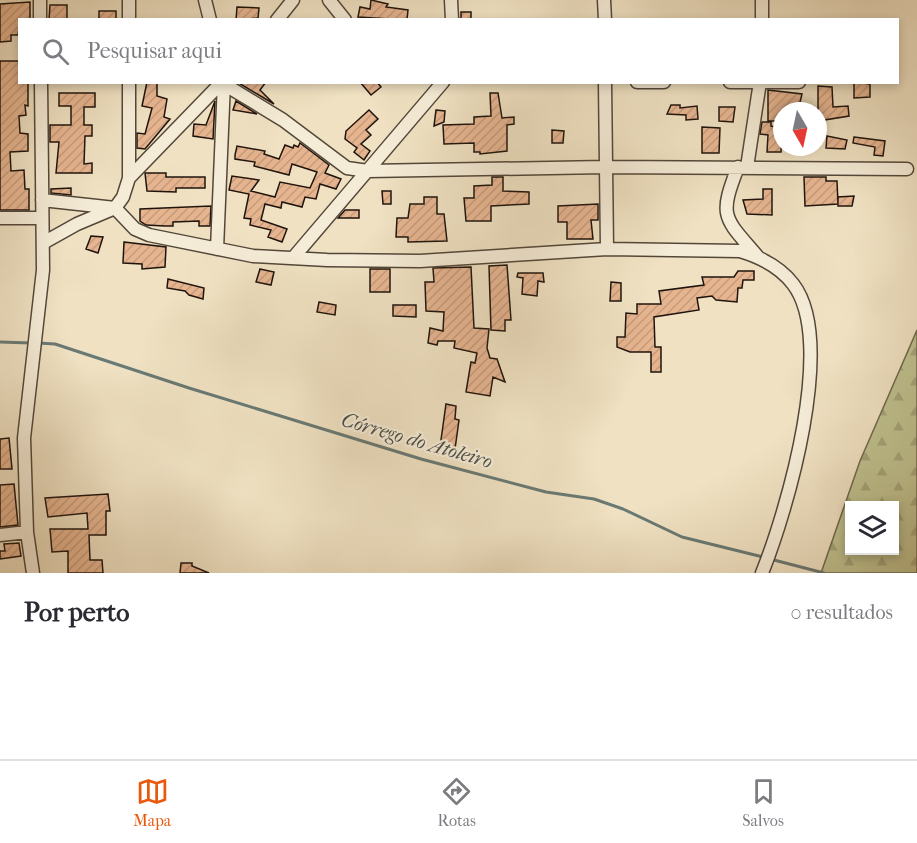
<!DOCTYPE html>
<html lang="pt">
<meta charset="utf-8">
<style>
:root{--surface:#fff;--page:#f2f2f3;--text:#2b2b33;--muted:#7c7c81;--line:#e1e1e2;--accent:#ea580c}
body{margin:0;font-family:"IM FELL French Canon",serif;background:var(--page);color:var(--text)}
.controls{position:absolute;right:18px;bottom:18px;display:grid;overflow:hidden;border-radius:0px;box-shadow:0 3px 9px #0003}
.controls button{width:54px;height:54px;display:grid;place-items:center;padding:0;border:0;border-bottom:2px solid var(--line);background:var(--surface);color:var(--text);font:30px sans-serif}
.compass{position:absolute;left:773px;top:102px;width:54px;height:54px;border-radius:50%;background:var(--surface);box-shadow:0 3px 9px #0003;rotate:171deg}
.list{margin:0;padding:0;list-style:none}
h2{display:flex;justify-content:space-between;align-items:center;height:78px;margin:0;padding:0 24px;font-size:26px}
h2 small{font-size:20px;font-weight:400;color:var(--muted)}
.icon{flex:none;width:33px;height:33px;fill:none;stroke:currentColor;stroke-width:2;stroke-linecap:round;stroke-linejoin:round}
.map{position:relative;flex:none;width:917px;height:573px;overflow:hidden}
.search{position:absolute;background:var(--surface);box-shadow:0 3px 9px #0003;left:18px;right:18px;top:18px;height:66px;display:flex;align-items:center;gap:15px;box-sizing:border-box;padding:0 21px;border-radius:0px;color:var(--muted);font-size:22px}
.sheet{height:186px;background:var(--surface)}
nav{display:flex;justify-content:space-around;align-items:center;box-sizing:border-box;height:84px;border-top:2px solid var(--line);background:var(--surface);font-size:16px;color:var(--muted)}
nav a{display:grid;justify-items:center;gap:3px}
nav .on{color:var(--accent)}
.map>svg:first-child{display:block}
</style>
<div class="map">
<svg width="917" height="573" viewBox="0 0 917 573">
<defs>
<pattern id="forest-firs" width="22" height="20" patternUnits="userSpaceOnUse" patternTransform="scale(1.5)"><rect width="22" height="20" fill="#bfc18f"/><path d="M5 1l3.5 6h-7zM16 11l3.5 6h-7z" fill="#a4a57a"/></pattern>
<pattern id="building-hatch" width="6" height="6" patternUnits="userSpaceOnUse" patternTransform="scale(1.5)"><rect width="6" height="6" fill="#e6b590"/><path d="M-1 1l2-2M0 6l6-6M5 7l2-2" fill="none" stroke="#c59b7b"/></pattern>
</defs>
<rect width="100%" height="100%" fill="#efe1c2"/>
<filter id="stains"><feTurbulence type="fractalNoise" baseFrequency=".00333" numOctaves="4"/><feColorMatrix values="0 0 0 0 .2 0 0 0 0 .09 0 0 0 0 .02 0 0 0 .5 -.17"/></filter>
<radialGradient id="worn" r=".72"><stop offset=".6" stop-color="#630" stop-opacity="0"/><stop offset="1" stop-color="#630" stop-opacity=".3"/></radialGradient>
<path fill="url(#forest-firs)" stroke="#6f6a4e" stroke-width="1.5" fill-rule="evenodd" d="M917 330V573H821L860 461ZM850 506H894V550H850Z"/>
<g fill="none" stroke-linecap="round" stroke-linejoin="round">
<path stroke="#697973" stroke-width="3" d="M0 342 31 343
M38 343 55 344 189 388 421 459 546 492 594 499 623 509 682 537 763 557
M770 559 824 573"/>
</g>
<path fill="url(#building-hatch)" stroke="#1f140d" stroke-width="1.5" d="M371 0 388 4 386 7 408 10 407 20 358 17 360 7 370 9Z
M30 2V20H20L18 35H11V41L0 42V4Z
M50 5H67V20H49Z
M237 7 259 8 258 18 236 20Z
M99 11H116V20H99Z
M461 12H471V20H461Z
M0 61H20V82H28V106L25 105 26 115 19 116 20 133 28 134V151L10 152 11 171 24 170 25 189H29V210H0Z
M147 82H157V96L167 99 164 117 170 119 145 149 137 148V133L145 134 152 108 142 106Z
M237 82H266L260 90 274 104Z
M360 82H377L381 87 371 95Z
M854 82 870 84V97L854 98Z
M818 86 832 87 833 107 848 106 849 116 818 121Z
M768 90 802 94 798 111H782V121H768Z
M59 93H95V107H84V125H92V136H85L84 164 92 163V173H56L59 142H50V125H71V106H59Z
M490 93H498L502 118 514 117V124L507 125V151L480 154V152H474V143L444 144 443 125 474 124V117L491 116Z
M215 101 213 139 193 136 194 124 206 125Z
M236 101 257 114 233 110Z
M671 105H680V108L697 106 698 119 686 120V115L667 114Z
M719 107H735L733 122 719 121Z
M369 110 378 119 366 130 371 135 361 144 370 151 364 160 354 152 357 148 345 139 346 131Z
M436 110 445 111 444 122 434 126Z
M762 122H771V126L782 128 781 152H767L768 135 760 134Z
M702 127 720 128 719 153H702Z
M552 130 564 131 563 143H552Z
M827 136 847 140 845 149 826 148Z
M854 137 885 141 883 156 874 155 875 147 853 143Z
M300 143 329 165 325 173 341 179 336 189 320 184 316 199 305 197 302 207 282 202 281 208 265 204 261 220 287 229 282 242 268 237 271 230 250 225 251 219 244 218 249 194 229 190 232 176 259 180 251 191 275 197 280 182 310 188 317 172 292 164 289 175 254 166 255 162 235 159V155L237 146 265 151 264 154 279 159 285 145 293 148 294 145 298 147Z
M166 173V177H205V188H176V192L147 191 145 173Z
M492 177H503V191L529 192V204L491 206V221H466L464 198H474V186L492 185Z
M804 177H826V181H837L838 204 805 206Z
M71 188V195L51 193V189Z
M763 189H772V215L747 214 743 200 763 199Z
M382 191H391V204H383Z
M854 196 852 206H838V197Z
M424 197H437V214H444L447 241 408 242V237H396L397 218H408L410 204H424Z
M598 204V220H591L593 239H567V222H558V206Z
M211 206 210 226H199V221L173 222V226H165L146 225 140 221V209Z
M345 210H359V218H338Z
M91 236 103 237 98 253 86 249Z
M124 242 166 247 165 267 142 269V264L123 263Z
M507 265 511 320H505V331L491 330 489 266Z
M471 267 474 328 489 329 487 348 490 358 497 359 505 382 493 377 490 396 466 392 471 362 475 363 477 353 454 348 455 341H438L437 345 428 343 430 328 443 331 444 312 426 311 425 282H434L433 268Z
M260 269 274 272 271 285 256 282Z
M370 269H390V292H370Z
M738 271H754V280H743L742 288H738L737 302 716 300 712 296 697 298 699 310 654 317 655 347H661V372H651V352H630L617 347V337H625L626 313 637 314V304H661L659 291 704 285 702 277H734Z
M518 273H543L544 282 538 281 537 296 522 294 523 278 517 277Z
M168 279 204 288 203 299 189 295 185 291 167 288Z
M611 282 621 283V301H610Z
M319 302 336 305 335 315 317 312Z
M393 305H416V317L393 316Z
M446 404 456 406 455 419 459 420 455 449 440 447Z
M9 438 12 469H0V439Z
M14 484 18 525 0 527V485Z
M108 494 110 511H106V535H89L90 560H102L103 573H68V551L52 552 50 529H88L87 513 48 517 45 498Z
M19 543 21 556 0 559V551H5L4 544Z
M181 563H192V566L209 573H180Z"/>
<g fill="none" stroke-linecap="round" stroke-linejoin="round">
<g stroke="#53473a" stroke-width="15">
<path id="minor" d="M40 0V20
M129 0V20
M205 0 210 20
M329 0 345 20
M451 0 452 20
M604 0 605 20
M277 20 293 0
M762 20V0
M129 82V178
M227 82 232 89 283 120 347 168 368 171 606 167 907 169
M605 82 607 249 740 251C760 257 780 267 793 284 837 341 787 511 762 573
M637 82H664
M730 82H799
M738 167C718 218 724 217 758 257
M747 167 760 82
M42 200 115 208 135 229 149 235 253 256 327 260 420 261 607 249
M0 218H42
M43 243 77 224 115 208 123 197 129 178 222 82
M217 249 224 82
M293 258 443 82
M0 535 27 532
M33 573 27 532 24 438 43 270 41 82"/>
</g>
<use href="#minor" stroke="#f5ecd7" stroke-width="12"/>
</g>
<g text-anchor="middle" stroke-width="4.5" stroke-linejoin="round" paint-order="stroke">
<g font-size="20" font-style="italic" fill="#4a4f48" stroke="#f5ecd7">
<text transform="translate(417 440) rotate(16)" y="7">Córrego do Atoleiro</text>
</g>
</g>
<rect width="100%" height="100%" filter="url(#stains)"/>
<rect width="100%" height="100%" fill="url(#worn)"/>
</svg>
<div class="controls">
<button><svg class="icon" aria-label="layers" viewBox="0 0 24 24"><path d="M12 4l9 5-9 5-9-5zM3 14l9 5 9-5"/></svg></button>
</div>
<svg class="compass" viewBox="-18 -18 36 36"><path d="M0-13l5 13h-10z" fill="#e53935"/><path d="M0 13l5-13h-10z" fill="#7c7c81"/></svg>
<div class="search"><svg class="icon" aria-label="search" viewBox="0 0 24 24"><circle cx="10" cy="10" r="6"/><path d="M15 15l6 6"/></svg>Pesquisar aqui</div>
</div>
<section class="sheet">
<h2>Por perto<small>0 resultados</small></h2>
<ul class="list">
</ul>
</section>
<nav>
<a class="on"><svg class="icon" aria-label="map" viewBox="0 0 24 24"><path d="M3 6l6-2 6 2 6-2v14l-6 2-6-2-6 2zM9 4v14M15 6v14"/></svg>Mapa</a>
<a><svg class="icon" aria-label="directions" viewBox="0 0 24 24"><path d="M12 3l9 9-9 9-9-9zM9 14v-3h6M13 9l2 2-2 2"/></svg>Rotas</a>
<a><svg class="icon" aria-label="saved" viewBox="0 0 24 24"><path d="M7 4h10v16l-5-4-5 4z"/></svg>Salvos</a>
</nav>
